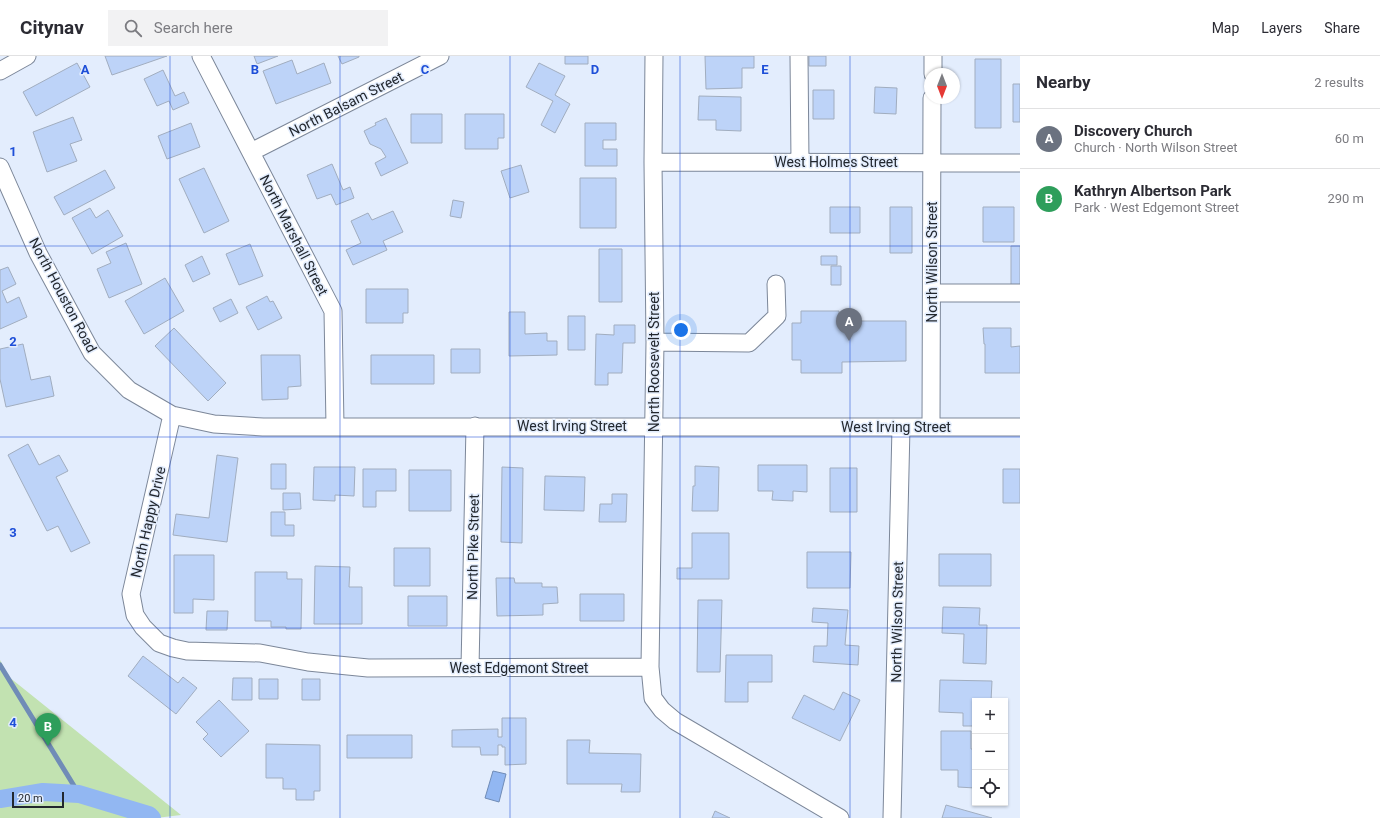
<!DOCTYPE html>
<meta charset="utf-8">
<style>
:root{--surface:#fff;--page:#f2f2f3;--text:#2b2b33;--muted:#7c7c81;--line:#e1e1e2;--accent:#7c3aed}
body{margin:0;font-family:Roboto,sans-serif;background:var(--page);color:var(--text)}
.controls{position:absolute;right:12px;bottom:12px;display:grid;overflow:hidden;border-radius:0px;box-shadow:0 1px 3px #0004}
.controls button{width:36px;height:36px;display:grid;place-items:center;padding:0;border:0;border-bottom:1px solid var(--line);background:var(--surface);color:var(--text);font:20px sans-serif}
.compass{position:absolute;left:924px;top:12px;width:36px;height:36px;border-radius:50%;background:var(--surface);box-shadow:0 1px 3px #0004;rotate:180deg}
.scale{position:absolute;left:12px;bottom:10px;width:52px;box-sizing:border-box;padding-left:4px;border:2px solid #22272e;border-top:0;font-size:11px;line-height:14px;white-space:nowrap;color:#22272e;-webkit-text-stroke:3px #e3edfd;paint-order:stroke}
.you{position:absolute;left:681px;top:274px;width:14px;height:14px;margin:-10px;border:3px solid #fff;border-radius:50%;background:#1a73e8;box-shadow:0 0 0 6px #1a73e833}
.badge{display:grid;place-items:center;width:26px;height:26px;border-radius:50%;background:var(--accent);color:#fff;font-size:13px;font-weight:700}
.pin{position:absolute;translate:-50% -33px;filter:drop-shadow(0 1px 2px #0008)}
.pin::after{content:'';position:absolute;top:21px;width:14px;height:12px;background:inherit;clip-path:polygon(0 0,100% 0,50% 100%)}
.list{margin:0;padding:0;list-style:none}
h2{display:flex;justify-content:space-between;align-items:center;height:52px;margin:0;padding:0 16px;font-size:17px}
h2 small{font-size:13px;font-weight:400;color:var(--muted)}
.list li{display:grid;grid-template-columns:26px 1fr auto;gap:12px;align-items:center;box-sizing:border-box;height:60px;padding:0 16px;border-top:1px solid var(--line)}
.list b{display:block;font-size:15px;white-space:nowrap}
.list p{margin:0;font-size:13px;white-space:nowrap;color:var(--muted)}
.list em{font-size:13px;font-style:normal;color:var(--muted)}
.icon{flex:none;width:22px;height:22px;fill:none;stroke:currentColor;stroke-width:2;stroke-linecap:round;stroke-linejoin:round}
.map{position:relative;flex:none;width:1020px;height:762px;overflow:hidden}
header{display:flex;align-items:center;gap:24px;box-sizing:border-box;height:56px;padding:0 20px;background:var(--surface);border-bottom:1px solid var(--line)}
header strong{font-size:19px}
nav{display:flex;gap:22px;margin-inline-start:auto;font-size:14px}
.search{width:280px;height:36px;background:var(--page);display:flex;align-items:center;gap:10px;box-sizing:border-box;padding:0 14px;border-radius:0px;color:var(--muted);font-size:15px}
main{display:flex}
aside{flex:1;background:var(--surface)}
.map>svg:first-child{display:block}
</style>
<header>
<strong>Citynav</strong>
<div class="search"><svg class="icon" aria-label="search" viewBox="0 0 24 24"><circle cx="10" cy="10" r="6"/><path d="M15 15l6 6"/></svg>Search here</div>
<nav><a>Map</a><a>Layers</a><a>Share</a></nav>
</header>
<main>
<div class="map">
<svg width="1020" height="762" viewBox="0 0 1020 762">
<rect width="100%" height="100%" fill="#e3edfd"/>
<path fill="#c2e2b1" d="M0 604 9 621 181 759 156 762H0Z"/>
<path fill="#92b7f2" stroke="#708cb7" d="M493 715 506 718 499 746 485 742Z"/>
<g fill="none" stroke-linecap="round" stroke-linejoin="round">
<path stroke="#708cb7" stroke-width="5" d="M0 609 79 738"/>
<path stroke="#92b7f2" stroke-width="18" d="M0 743 43 736 79 738 149 759 152 762"/>
</g>
<path fill="#bdd3f8" stroke="#a1adbf" d="M105 0H167L112 19Z
M254 0H278L257 8Z
M338 0H359V1L342 8Z
M565 0H588V8H565Z
M705 0H754V12H742V32L706 33Z
M809 0H826V10H809Z
M975 3H1001V72H975Z
M292 4 297 18 324 7 331 27 276 48 263 15Z
M77 7 90 31 36 60 23 36Z
M539 7 565 20 555 39 570 48 555 77 541 69 553 45 526 31Z
M163 14 175 40 184 36 189 47 173 54 169 45 157 50 144 23Z
M1013 28H1020V66H1013Z
M875 31 897 32 896 58 874 57Z
M813 34H834V63H813Z
M699 40 741 41V75L716 74V64H698Z
M411 58H442V87H411Z
M465 58H504V82H498V93H465Z
M73 61 82 84 70 88 77 105 47 116 33 76Z
M386 62 408 107 381 120 375 107 386 101 381 93 370 88 364 75 376 69 375 67Z
M191 67 200 91 167 103 158 80Z
M585 67H616V84H603V93H617V110H585Z
M332 108 343 134 350 131 354 142 336 149 331 138 317 143 307 119Z
M521 109 529 136 510 142 501 115Z
M204 112 229 165 204 177 179 123Z
M105 114 115 132 64 159 54 141Z
M580 122H616V172H580Z
M453 144 464 146 461 162 450 160Z
M830 151H860V177H830Z
M890 151H912V197H890Z
M983 151H1014V186H983Z
M90 152 96 162 108 154 123 180 92 198 72 162Z
M393 155 403 176 383 185 387 194 353 209 346 194 361 187 351 165 368 157 372 164Z
M126 187 142 228 109 242 97 213 111 207 106 196Z
M250 188 263 220 239 229 226 198Z
M1011 190H1020V232H1011Z
M599 193H622V246H599Z
M202 200 210 218 193 226 185 209Z
M821 200H837V209H821Z
M831 210H841V229H831Z
M8 211 16 228 2 235 7 247 19 241 27 261 0 273V214Z
M165 222 184 255 144 278 125 245Z
M366 233H408V257H403V267H366Z
M267 240 270 246 273 245 282 262 258 274 246 251Z
M231 243 238 257 220 266 213 252Z
M801 255H839V265H906V305L842 306V317H801V304H792V267H801Z
M509 256H525V278L547 277V285H557V299L509 300Z
M568 260H585V294H568Z
M614 269H635V287H623L622 317H608V329H595L596 278 614 279Z
M174 272 226 327 208 345 155 290Z
M983 272H1011V291L1020 290V317H985V288H984Z
M23 288 31 324 50 320 54 340 6 351 0 323V293Z
M451 293H480V317H451Z
M261 299H300L301 330 288 331V343L262 344Z
M371 299H434V328H371Z
M28 388 39 409 59 399 68 415 56 421 90 487 71 496 58 470 47 475 8 399Z
M217 399 238 402 227 486 173 479 176 458 209 462Z
M271 408H286V433H271Z
M758 409H807V436L793 435V445L772 444 773 435H758Z
M695 410 719 411 718 455H692L693 430H695Z
M314 411H355L354 440 335 439V445L313 444Z
M502 411 523 412 522 487 501 486Z
M830 412H857V456H830Z
M363 413H396V435H376V451H363Z
M1003 413H1020V447H1003Z
M409 414H451V455H409Z
M545 420 585 421 584 455 544 454Z
M283 437H300L301 453 283 454Z
M612 438H627L626 466H599L600 448H612Z
M271 456H285V469H294V480H271Z
M692 477H729V523H677V512H692Z
M394 492H430V530H394Z
M807 496H851L850 532H807Z
M939 498H991V530H939Z
M174 499H214V544L193 543V557H174Z
M315 510 350 511 349 531H362V568H314Z
M255 516H287V523H302L301 573H286V571H271V565H255Z
M496 522H514L515 527H542V531H557L558 547 543 548V559L497 560Z
M580 538H624V565H580Z
M408 540H447V570H408Z
M698 544H722L720 616H697Z
M943 551 980 552 979 569H987L986 608 963 607 964 578 942 577Z
M813 552 848 554 845 589 859 590 858 609 813 606 814 590H827L828 567 812 566Z
M207 555H228L227 574H206Z
M726 599H772V626H748V646H725Z
M143 600 178 627 183 621 197 632 176 658 128 620Z
M233 622H252V644H232Z
M259 623H278V643H259Z
M302 623H320V644H302Z
M940 624 992 625 991 645H975V670H963V657L939 656Z
M843 636 860 644 840 685 792 662 804 639 834 654Z
M219 644 249 675 221 701 203 683 208 678 196 666Z
M502 662H526V708L505 709V691H502V689H498V699H481L480 691H452V674L498 673V681H502Z
M941 675H971V693H975V732L958 731V714H941Z
M347 679H412V702H347Z
M567 684H590L589 697 641 698 640 736H621L622 728H567Z
M266 688 320 689V735H314V744H296V733H283V722H266Z
M946 749 992 762H942Z
M715 755 730 762H712Z"/>
<g fill="none" stroke-linecap="round" stroke-linejoin="round">
<g stroke="#7c8799" stroke-width="19">
<path id="minor" d="M201 0 333 255 335 370
M799 0 800 106
M0 15 27 0
M933 18V0
M251 96 440 0
M653 106 1020 107
M0 111 38 197 92 297 129 334 172 359 214 368 263 371H1020
M932 237H1020
M655 286 749 287 777 260 776 228
M172 359 131 538 135 559 143 571 159 587 173 592 187 595 260 597 308 606 368 612 650 611 653 642 662 654 675 665 840 762
M931 371 932 42
M650 611 655 286 653 106 654 0
M470 612 475 370
M892 762 901 371"/>
</g>
<use href="#minor" stroke="#fff" stroke-width="17"/>
</g>
<path fill="none" stroke="#1d4ed8" stroke-width="1" stroke-opacity="0.55" d="M170 0V762M340 0V762M510 0V762M680 0V762M850 0V762M0 190H1020M0 381H1020M0 572H1020"/>
<g text-anchor="middle" stroke-width="3" stroke-linejoin="round" paint-order="stroke">
<g font-size="14" fill="#22272e" stroke="#e3edfd">
<text transform="translate(346 48) rotate(-27)" y="5">North Balsam Street</text>
<text x="836" y="111">West Holmes Street</text>
<text transform="translate(294 179) rotate(63)" y="5">North Marshall Street</text>
<text transform="translate(932 206) rotate(-90)" y="5">North Wilson Street</text>
<text transform="translate(63 239) rotate(62)" y="5">North Houston Road</text>
<text transform="translate(654 306) rotate(-90)" y="5">North Roosevelt Street</text>
<text x="572" y="375">West Irving Street</text>
<text x="896" y="376">West Irving Street</text>
<text transform="translate(148 466) rotate(-77)" y="5">North Happy Drive</text>
<text transform="translate(473 491) rotate(-89)" y="5">North Pike Street</text>
<text transform="translate(897 566) rotate(-89)" y="5">North Wilson Street</text>
<text x="519" y="617">West Edgemont Street</text>
</g>
</g>
<g font-size="13" text-anchor="middle" font-weight="bold" fill="#1d4ed8" stroke="#e3edfd" stroke-width="3" stroke-linejoin="round" paint-order="stroke">
<text x="85" y="18">A</text>
<text x="255" y="18">B</text>
<text x="425" y="18">C</text>
<text x="595" y="18">D</text>
<text x="765" y="18">E</text>
<text x="13" y="100">1</text>
<text x="13" y="290">2</text>
<text x="13" y="481">3</text>
<text x="13" y="671">4</text>
</g>
</svg>
<div class="controls">
<button>+</button>
<button>−</button>
<button><svg class="icon" aria-label="locate" viewBox="0 0 24 24"><circle cx="12" cy="12" r="6"/><path d="M12 2v4M12 18v4M2 12h4M18 12h4"/></svg></button>
</div>
<svg class="compass" viewBox="-18 -18 36 36"><path d="M0-13l5 13h-10z" fill="#e53935"/><path d="M0 13l5-13h-10z" fill="#7c7c81"/></svg>
<div class="scale">20 m</div>
<div class="you"></div>
<div class="pin badge" style="left:849px;top:285px;background:#6b7280">A</div>
<div class="pin badge" style="left:48px;top:690px;background:#2e9e5b">B</div>
</div>
<aside>
<h2>Nearby<small>2 results</small></h2>
<ul class="list">
<li><span class="badge" style="background:#6b7280">A</span><div><b>Discovery Church</b><p>Church · North Wilson Street</p></div><em>60 m</em></li>
<li><span class="badge" style="background:#2e9e5b">B</span><div><b>Kathryn Albertson Park</b><p>Park · West Edgemont Street</p></div><em>290 m</em></li>
</ul>
</aside>
</main>
